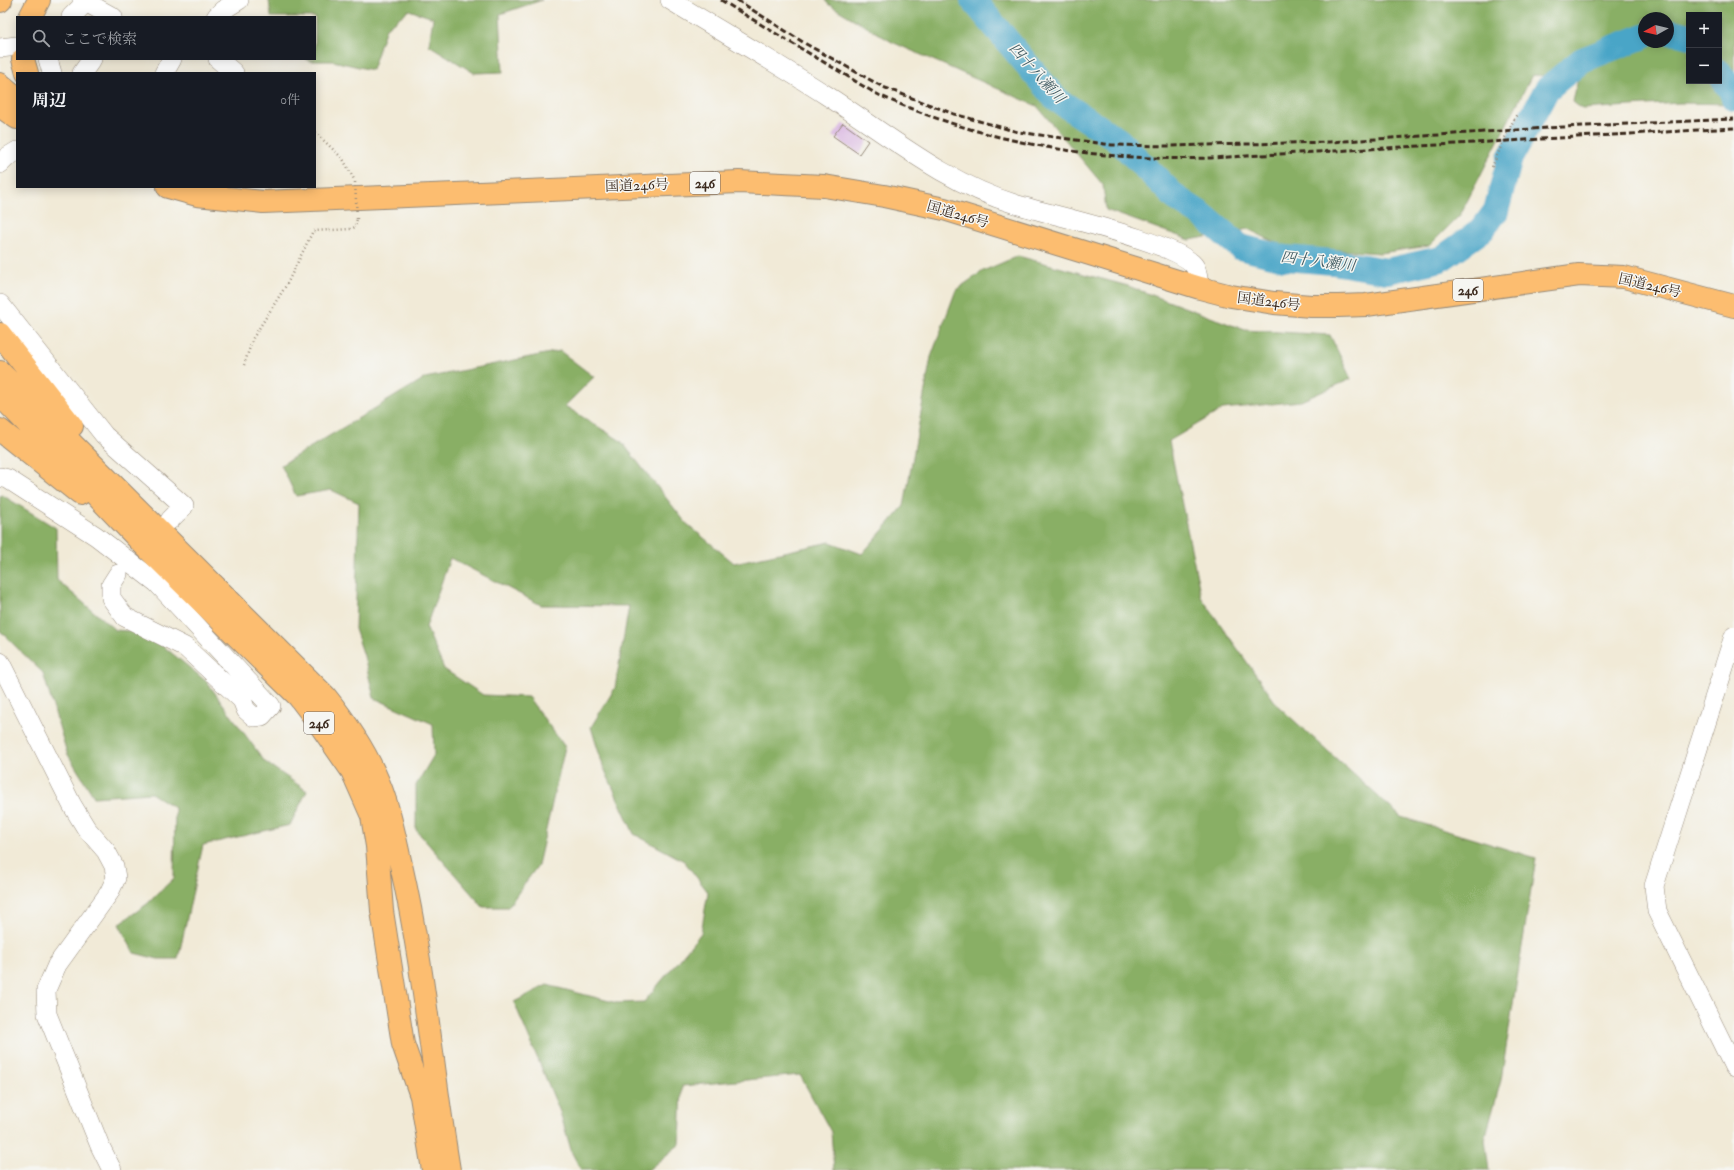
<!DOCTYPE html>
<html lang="ja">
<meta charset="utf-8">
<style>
:root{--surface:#171b24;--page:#20242c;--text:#f1f3f6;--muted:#9ea1a6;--line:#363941}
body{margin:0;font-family:"IM FELL Double Pica","Noto Serif JP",serif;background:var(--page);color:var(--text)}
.controls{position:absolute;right:12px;top:12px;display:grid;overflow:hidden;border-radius:0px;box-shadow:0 2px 10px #0003}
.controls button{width:36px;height:36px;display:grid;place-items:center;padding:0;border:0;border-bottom:1px solid var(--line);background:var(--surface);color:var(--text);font:20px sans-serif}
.compass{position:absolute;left:1638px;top:12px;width:36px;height:36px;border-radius:50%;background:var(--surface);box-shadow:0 2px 10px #0003;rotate:262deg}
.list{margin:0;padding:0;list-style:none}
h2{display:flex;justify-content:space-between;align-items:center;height:52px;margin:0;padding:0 16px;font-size:17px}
h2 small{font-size:13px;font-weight:400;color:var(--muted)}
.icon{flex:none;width:22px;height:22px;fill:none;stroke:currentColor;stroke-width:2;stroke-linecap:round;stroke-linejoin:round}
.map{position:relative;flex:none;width:1734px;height:1170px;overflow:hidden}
.search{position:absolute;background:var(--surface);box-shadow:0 2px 10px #0003;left:16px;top:16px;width:300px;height:44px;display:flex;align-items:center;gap:10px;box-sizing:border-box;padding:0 14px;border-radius:0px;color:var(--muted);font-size:15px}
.panel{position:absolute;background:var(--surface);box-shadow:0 2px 10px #0003;left:16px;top:72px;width:300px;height:116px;border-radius:0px}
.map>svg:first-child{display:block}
</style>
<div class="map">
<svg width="1734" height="1170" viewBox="0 0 1734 1170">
<rect width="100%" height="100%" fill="#f6f6f2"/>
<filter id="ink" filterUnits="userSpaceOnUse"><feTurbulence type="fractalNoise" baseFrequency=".025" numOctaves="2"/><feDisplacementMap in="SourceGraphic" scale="8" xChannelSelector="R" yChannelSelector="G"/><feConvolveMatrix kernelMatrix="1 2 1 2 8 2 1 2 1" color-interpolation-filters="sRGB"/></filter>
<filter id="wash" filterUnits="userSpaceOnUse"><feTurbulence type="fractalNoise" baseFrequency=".012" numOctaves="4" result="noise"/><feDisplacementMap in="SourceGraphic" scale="16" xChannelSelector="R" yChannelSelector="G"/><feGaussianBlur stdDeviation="0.9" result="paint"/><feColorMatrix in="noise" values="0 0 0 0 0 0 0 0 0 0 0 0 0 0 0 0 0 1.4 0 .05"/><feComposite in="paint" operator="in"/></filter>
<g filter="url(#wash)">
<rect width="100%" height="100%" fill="#f1ead7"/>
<path fill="#89af65" stroke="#626c42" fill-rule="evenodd" d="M269 0H542L500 14 503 72 474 73 429 45 433 18 409 10 386 28 372 70 333 61H309L306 59H315V17H271Z
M825 0H1734V104L1680 103 1582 109 1573 102 1578 78 1532 75 1460 215 1429 246 1380 253 1282 246 1248 229 1190 240 1106 210 1103 185 1037 106 892 42 828 4ZM1689 15H1719V81H1689ZM1644 18H1668V42H1644Z
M1018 256 1128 286 1245 330 1330 335 1351 379 1301 401 1223 409 1169 441 1201 597 1278 706 1401 817 1536 858 1501 1080 1485 1139 1489 1170H834L831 1132 800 1075 682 1086 680 1144 648 1170H581L572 1153 560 1112 514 1002 547 985 617 1003 644 1002 701 933 708 892 684 861 634 834 603 766 591 727 615 688 629 606 541 605 450 558 426 627 444 669 483 695 528 697 565 747 538 865 508 907H483L416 830V785L434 755 433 724 374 698 364 656 355 629 359 503 331 490 296 496 281 465 425 378 560 351 594 377 565 406 621 441 686 523 734 563 830 542 862 554 904 506 931 357 956 290 983 271Z
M2 495 56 528 57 580 115 630 146 632 207 682 265 762 307 791 290 825 203 845 178 959H158L134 953 119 924 147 904 174 878 175 808 151 793 94 797 67 753 43 673 0 631V496Z"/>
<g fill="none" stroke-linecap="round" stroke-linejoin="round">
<path stroke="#49a5c7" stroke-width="26" d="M973 0 1056 99 1118 140 1176 198 1201 214 1240 247 1285 258 1333 262 1387 271 1441 259 1482 230 1496 211 1510 158 1547 89 1582 60 1644 36
M1668 32 1678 33 1689 36
M1719 72 1731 90 1734 98"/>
</g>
<g id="blocks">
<path fill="#d4aadf" d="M843 123 868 141 859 154 833 136Z"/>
</g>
</g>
<g filter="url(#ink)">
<use href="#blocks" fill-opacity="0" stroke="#968a7a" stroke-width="1"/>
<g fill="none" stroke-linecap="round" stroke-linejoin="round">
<g stroke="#968a7a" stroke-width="20">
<path id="minor" d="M82 0 113 17
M670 0C722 32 775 62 826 95 887 134 945 183 1015 204 1046 214 1183 243 1195 267 1198 273 1198 282 1200 288
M71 17 85 3
M216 17 223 10 239 0
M0 48 17 46
M48 59 52 73
M218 59 234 73
M82 73 92 59
M164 73 172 59
M0 164 7 157 17 151
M0 304 104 435 184 506 170 520
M0 477 8 479 96 536 157 583 271 706 262 716 254 717 246 710 242 700 185 647 125 617 111 598V585L118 574
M1734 636 1654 886 1657 911 1734 1067
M0 662 72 805 86 828 106 851 114 866 116 878 109 893 57 965 46 990 47 1014 100 1146 112 1170"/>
</g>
<g stroke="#968a7a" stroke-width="24">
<path id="highway" d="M0 1 1 0
M30 17 39 0
M23 59 27 73
M0 84 17 98
M0 106 17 118
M168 187 197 195 263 202 739 182 824 186 884 196 944 209 1200 288 1231 296 1274 303 1311 306H1338L1366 305 1579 275 1624 277 1734 306
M0 334 72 426
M0 372 325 696C350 727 373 762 385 800 392 821 396 843 401 865 424 965 432 1068 449 1170
M0 395 142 543 299 697 318 722 352 771 372 816 377 846 382 911 403 1044 421 1096 433 1170
M0 430 80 494"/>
</g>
<path stroke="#968a7a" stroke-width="2.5" stroke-dasharray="1 3" stroke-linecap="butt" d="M315 132 343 159 355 181
M1492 167 1508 131 1517 114
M244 365 253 338 287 284 313 231 351 229 355 227 357 219"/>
<use href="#minor" stroke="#fff" stroke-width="19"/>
<use href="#highway" stroke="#fcbd6f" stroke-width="22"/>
<path stroke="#3b2a1e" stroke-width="3" stroke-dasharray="6 3" stroke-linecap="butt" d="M721 0C758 23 795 45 832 67 848 76 863 87 879 95 984 143 1096 162 1211 158L1734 128
M737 0 806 44 883 87 954 114 1018 132 1112 145 1168 146 1329 142 1563 127 1734 119"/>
<path stroke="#968a7a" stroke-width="2.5" stroke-dasharray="1 3" stroke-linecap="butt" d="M355 182 357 219"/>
</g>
</g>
<g text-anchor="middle" stroke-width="3" stroke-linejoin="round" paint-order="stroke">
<g fill="#f6f6f2" stroke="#73675e" stroke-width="1">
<rect x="690" y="172" width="30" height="22" rx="3"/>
<rect x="1453" y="279" width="30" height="22" rx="3"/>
<rect x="304" y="712" width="30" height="22" rx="3"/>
</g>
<g font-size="13" font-weight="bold" fill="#3b2a1e">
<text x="705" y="188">246</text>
<text x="1468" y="295">246</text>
<text x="319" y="728">246</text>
</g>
<g font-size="14" fill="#3b2a1e" stroke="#f6f6f2">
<text transform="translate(637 185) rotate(-2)" y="5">国道246号</text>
<text transform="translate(958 214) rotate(16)" y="5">国道246号</text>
<text transform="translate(1650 285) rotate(13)" y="5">国道246号</text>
<text transform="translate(1269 301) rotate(7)" y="5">国道246号</text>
</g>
<g font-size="15" font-style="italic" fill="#415b62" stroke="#f6f6f2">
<text transform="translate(1037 73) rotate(48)" y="5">四十八瀬川</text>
<text transform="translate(1318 261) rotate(7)" y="5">四十八瀬川</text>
</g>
</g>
</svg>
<div class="controls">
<button>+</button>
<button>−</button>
</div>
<svg class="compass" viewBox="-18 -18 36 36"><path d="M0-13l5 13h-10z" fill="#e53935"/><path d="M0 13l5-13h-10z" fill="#9ea1a6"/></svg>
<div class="search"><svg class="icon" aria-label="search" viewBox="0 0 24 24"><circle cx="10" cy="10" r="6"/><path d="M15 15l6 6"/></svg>ここで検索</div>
<section class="panel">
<h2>周辺<small>0件</small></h2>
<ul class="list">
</ul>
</section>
</div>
